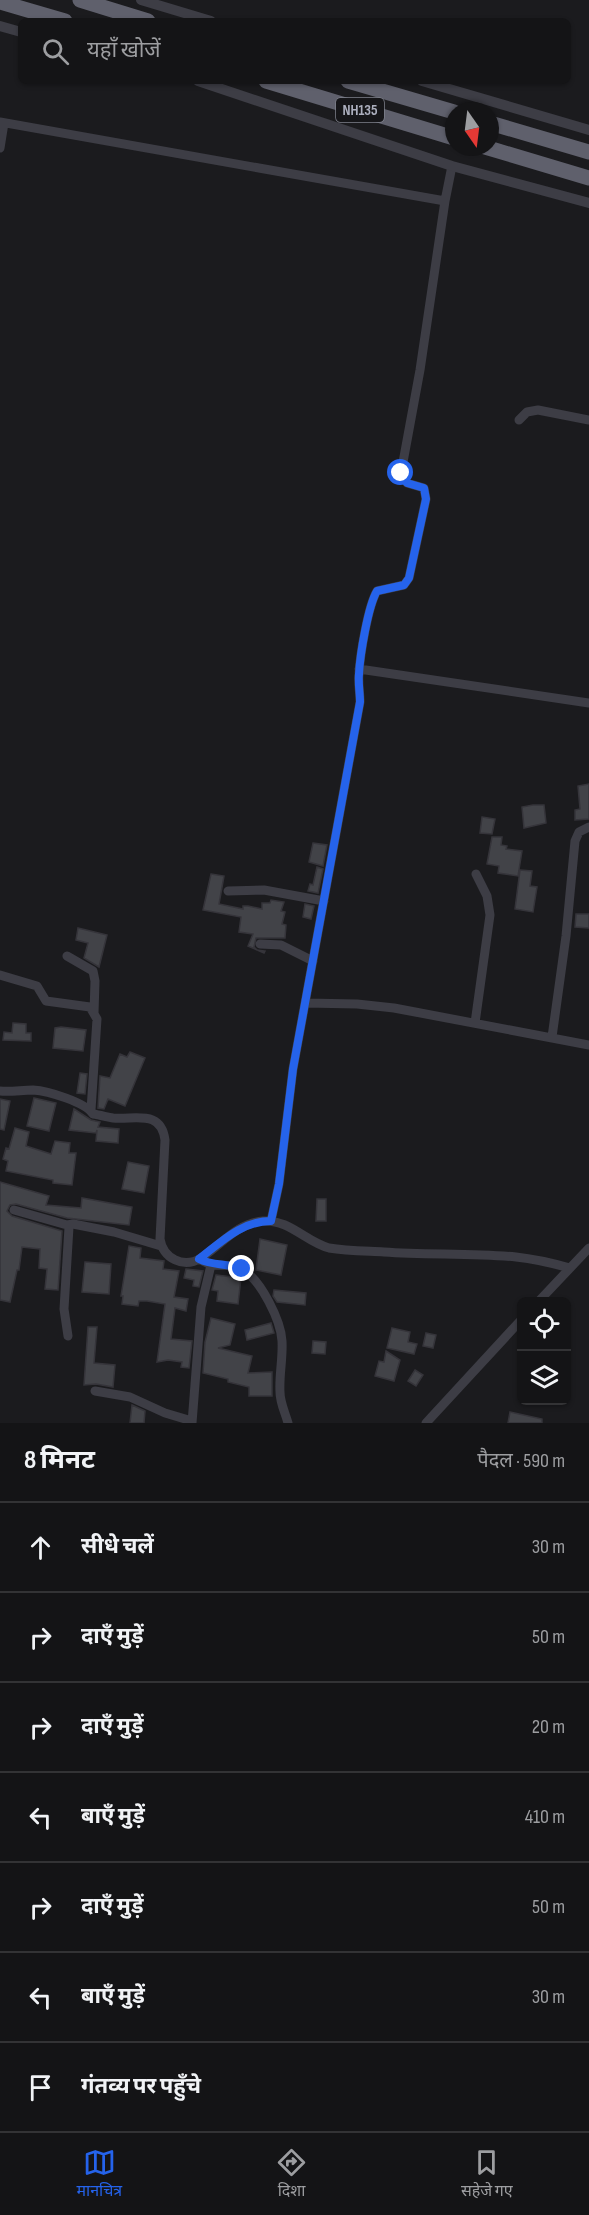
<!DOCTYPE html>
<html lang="hi">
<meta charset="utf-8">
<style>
:root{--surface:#141416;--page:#212123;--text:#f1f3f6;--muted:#9d9ea1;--line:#333335;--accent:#2563eb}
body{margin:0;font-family:"Sofia Sans Condensed","Noto Sans Devanagari",sans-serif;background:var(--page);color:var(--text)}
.controls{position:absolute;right:18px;bottom:18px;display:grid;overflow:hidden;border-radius:9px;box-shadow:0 2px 4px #0004}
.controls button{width:54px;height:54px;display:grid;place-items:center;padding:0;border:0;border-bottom:2px solid var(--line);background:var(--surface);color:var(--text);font:30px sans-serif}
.compass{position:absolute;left:445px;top:102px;width:54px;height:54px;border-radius:50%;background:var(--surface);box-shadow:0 2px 4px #0004;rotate:166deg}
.stop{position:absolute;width:18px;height:18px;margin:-14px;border:4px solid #2563eb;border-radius:50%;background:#fff}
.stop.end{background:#2563eb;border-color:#fff;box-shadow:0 2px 6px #0008}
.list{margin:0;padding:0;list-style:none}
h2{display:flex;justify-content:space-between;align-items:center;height:78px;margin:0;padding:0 24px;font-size:26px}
h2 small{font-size:20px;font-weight:400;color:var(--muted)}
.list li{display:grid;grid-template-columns:39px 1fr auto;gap:18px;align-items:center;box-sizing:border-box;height:90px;padding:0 24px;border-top:2px solid var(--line)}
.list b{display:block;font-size:22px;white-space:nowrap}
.list em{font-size:20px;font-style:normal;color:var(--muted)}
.icon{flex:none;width:33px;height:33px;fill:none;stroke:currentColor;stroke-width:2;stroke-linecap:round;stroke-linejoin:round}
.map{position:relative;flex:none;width:589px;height:1423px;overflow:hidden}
.search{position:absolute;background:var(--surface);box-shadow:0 2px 4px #0004;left:18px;right:18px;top:18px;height:66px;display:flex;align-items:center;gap:15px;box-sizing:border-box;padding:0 21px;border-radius:9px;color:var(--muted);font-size:22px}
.sheet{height:708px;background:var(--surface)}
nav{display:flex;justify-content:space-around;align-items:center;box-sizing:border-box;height:84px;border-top:2px solid var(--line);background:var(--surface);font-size:16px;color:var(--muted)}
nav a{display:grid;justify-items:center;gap:3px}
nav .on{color:var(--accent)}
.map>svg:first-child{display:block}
</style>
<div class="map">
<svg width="589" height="1423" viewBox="0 0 589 1423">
<rect width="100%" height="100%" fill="#1b1b1e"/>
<path fill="#424348" stroke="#35343a" stroke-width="1.5" d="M589 784V819L575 820V810L580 809 578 786Z
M533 805H544L546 823 524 828 522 807Z
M482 817 495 819 492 834 480 833Z
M492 837H502L501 845 507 846 506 849 522 851 518 876 498 873 499 866 487 864Z
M313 843 327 845 323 866 309 862Z
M317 867 323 869 318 893 308 891 310 884 313 885Z
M520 870 532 871 530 886 537 887 533 912 515 909Z
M211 874 224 876 219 904 243 909V906H248L262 909V903H270L271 900 284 902 281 911 285 912 282 924 286 925 285 938H256L254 947 257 950 265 951 264 953 248 946 253 934 239 932 241 917 203 910Z
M305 904 314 906 311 919 303 917Z
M576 914H589V928L575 927Z
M78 928 107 935 99 967 84 958 88 943 76 940Z
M13 1023 26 1024V1033H31V1041L3 1040 4 1032 12 1033Z
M61 1027 86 1030 83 1051 53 1048 55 1028Z
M130 1052 145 1058 125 1106 108 1099 104 1109 98 1108 100 1076 110 1078 120 1054 127 1057Z
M80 1073 87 1074 85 1094 77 1093Z
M34 1098 56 1103 49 1131 27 1126Z
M0 1099 10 1101 4 1130 0 1129Z
M74 1109 91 1120 100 1122 98 1127 119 1129 118 1143 96 1141 97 1130 96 1133 69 1130Z
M15 1128 29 1132 26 1146 51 1154 55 1141 70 1143 69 1153H76L72 1185 53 1183V1180L6 1171 8 1161 3 1159 6 1148 9 1149Z
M128 1162 149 1166 144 1193 122 1189Z
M0 1182 49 1196 46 1205 81 1208 82 1198 132 1207 129 1225 67 1218 16 1204 10 1205 7 1211 12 1216 62 1231 58 1290 45 1289 47 1269 39 1268 40 1249 22 1247 19 1270H17L10 1302 0 1300Z
M317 1199H326V1221H316Z
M260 1239 287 1245 281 1275 256 1270Z
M129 1246 141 1248 140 1258 164 1261 163 1269 179 1271 174 1297 188 1299 186 1311 175 1308 171 1339 192 1341 189 1368 181 1367 182 1362 168 1360 157 1362 165 1304 147 1301H139L138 1306 122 1304 123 1296H121Z
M85 1262 111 1264 109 1294 82 1292Z
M186 1269 203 1271 199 1287 193 1286 194 1280 184 1278Z
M216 1275 241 1278 238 1304 217 1301 218 1291 212 1290Z
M274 1290 306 1293 305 1305 277 1302 273 1296Z
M211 1318 235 1324 230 1345 218 1348 252 1356 248 1373 272 1372V1396H249V1387L228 1382V1379L203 1373 205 1342Z
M271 1323 274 1333 247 1340 245 1330Z
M88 1327H97L94 1363 115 1365 113 1387 96 1384 84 1385Z
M392 1328 410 1332 408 1342 417 1344 414 1354 387 1348Z
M426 1333 436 1335 433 1348 423 1346Z
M313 1341 326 1342 325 1354 312 1353Z
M386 1351 400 1360 394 1381 375 1376 379 1361 384 1362Z
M415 1370 423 1375 416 1386 408 1381Z
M132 1405 145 1411 144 1423H130Z
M510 1412 542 1419V1423H508Z"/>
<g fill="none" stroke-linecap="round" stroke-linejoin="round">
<path stroke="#3d3d45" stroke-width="9" d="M0 122 445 201 452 166
M0 148 4 123
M519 420 527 412 538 410 589 420
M359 669 589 703
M228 891 264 890 324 901
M260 944 281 945 313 961
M67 956 93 971 95 981 94 1013
M0 975 37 986 46 1001 90 1007 97 1019 91 1110
M306 1003 357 1004 394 1008 589 1045
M475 1023 490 915 487 896 476 874
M552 1037 566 936 575 841 579 832 589 827
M0 1091C11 1092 22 1090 33 1090 48 1091 85 1102 93 1114 100 1115 107 1117 113 1118 135 1120 161 1109 165 1140L160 1239C163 1258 183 1269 201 1258 221 1245 237 1223 263 1221 289 1219 306 1242 329 1248 347 1251 366 1251 384 1252 428 1255 473 1253 516 1257 535 1259 552 1263 570 1268
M14 1210 67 1225
M271 1221 279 1184 293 1069 360 702C360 693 358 683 359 674 360 655 368 606 377 591L404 585 409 578 426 499 424 488 407 483 401 473 420 370 445 201
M199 1259C203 1261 208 1264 212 1265 223 1266 232 1263 243 1270 261 1280 281 1321 282 1341 283 1358 279 1375 280 1392 280 1403 285 1412 288 1423
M538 1302 589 1248
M68 1336 64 1309 69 1227 67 1225 73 1224 114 1232 161 1246
M95 1391 130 1397 165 1413 192 1421
M192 1423 201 1307 211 1265
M426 1423 522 1319"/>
<path stroke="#3d3d45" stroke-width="10" d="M141 0 211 21
M0 26 21 32
M198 81 452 166 589 203
M422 81 589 130"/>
<path stroke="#5f606c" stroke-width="15" d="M80 0 148 21
M0 2 65 21
M266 81 454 138
M348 81 454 112
M490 123 589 152
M485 147 589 178"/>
</g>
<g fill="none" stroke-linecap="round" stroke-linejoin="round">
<path stroke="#2563eb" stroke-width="8" d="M242 1269C227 1263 213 1266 199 1259 221 1242 242 1221 271 1221L279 1184 293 1069 360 702C360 693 358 683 359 674 360 655 368 606 377 591L404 585 409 578 426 499 424 488 407 483 401 473"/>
</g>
<g text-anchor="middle" stroke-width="6" stroke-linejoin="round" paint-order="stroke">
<rect fill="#161619" stroke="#7f818c" stroke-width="1.5" x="336" y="98" width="48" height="24" rx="4.5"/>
<g font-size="15" font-weight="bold" fill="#acafbe">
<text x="360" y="115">NH135</text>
</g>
</g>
</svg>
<div class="controls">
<button><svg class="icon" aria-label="locate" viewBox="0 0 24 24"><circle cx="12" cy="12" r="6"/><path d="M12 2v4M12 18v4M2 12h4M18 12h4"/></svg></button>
<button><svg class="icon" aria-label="layers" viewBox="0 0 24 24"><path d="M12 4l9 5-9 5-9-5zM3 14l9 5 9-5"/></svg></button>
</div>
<svg class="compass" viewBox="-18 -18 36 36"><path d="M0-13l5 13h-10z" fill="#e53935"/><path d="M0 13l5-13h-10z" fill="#9d9ea1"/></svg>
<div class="stop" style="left:401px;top:473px"></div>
<div class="stop end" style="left:242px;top:1269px"></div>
<div class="search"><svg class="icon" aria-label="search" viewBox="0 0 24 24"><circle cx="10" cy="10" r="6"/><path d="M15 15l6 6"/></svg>यहाँ खोजें</div>
</div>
<section class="sheet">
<h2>8 मिनट<small>पैदल · 590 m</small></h2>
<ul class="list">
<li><svg class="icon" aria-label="ahead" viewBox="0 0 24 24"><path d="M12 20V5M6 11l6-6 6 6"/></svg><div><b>सीधे चलें</b></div><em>30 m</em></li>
<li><svg class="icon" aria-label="right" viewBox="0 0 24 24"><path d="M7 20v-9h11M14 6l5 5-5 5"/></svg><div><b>दाएँ मुड़ें</b></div><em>50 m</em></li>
<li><svg class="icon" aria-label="right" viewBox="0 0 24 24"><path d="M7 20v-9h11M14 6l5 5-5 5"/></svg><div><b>दाएँ मुड़ें</b></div><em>20 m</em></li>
<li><svg class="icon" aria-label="left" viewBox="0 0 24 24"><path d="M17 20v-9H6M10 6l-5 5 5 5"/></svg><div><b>बाएँ मुड़ें</b></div><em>410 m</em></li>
<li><svg class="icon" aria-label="right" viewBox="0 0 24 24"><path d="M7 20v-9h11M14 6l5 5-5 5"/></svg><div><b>दाएँ मुड़ें</b></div><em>50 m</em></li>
<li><svg class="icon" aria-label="left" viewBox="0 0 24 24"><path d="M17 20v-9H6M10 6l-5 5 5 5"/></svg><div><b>बाएँ मुड़ें</b></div><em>30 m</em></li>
<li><svg class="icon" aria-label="arrive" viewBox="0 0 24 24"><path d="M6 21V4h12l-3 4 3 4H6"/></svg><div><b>गंतव्य पर पहुँचे</b></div></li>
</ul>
</section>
<nav>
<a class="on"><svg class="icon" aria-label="map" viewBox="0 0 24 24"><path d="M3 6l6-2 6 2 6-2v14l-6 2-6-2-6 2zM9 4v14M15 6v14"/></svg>मानचित्र</a>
<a><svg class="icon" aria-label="directions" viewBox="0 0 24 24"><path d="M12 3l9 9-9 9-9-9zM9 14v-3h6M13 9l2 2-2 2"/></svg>दिशा</a>
<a><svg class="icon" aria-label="saved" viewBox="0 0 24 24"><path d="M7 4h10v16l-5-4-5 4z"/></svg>सहेजे गए</a>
</nav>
